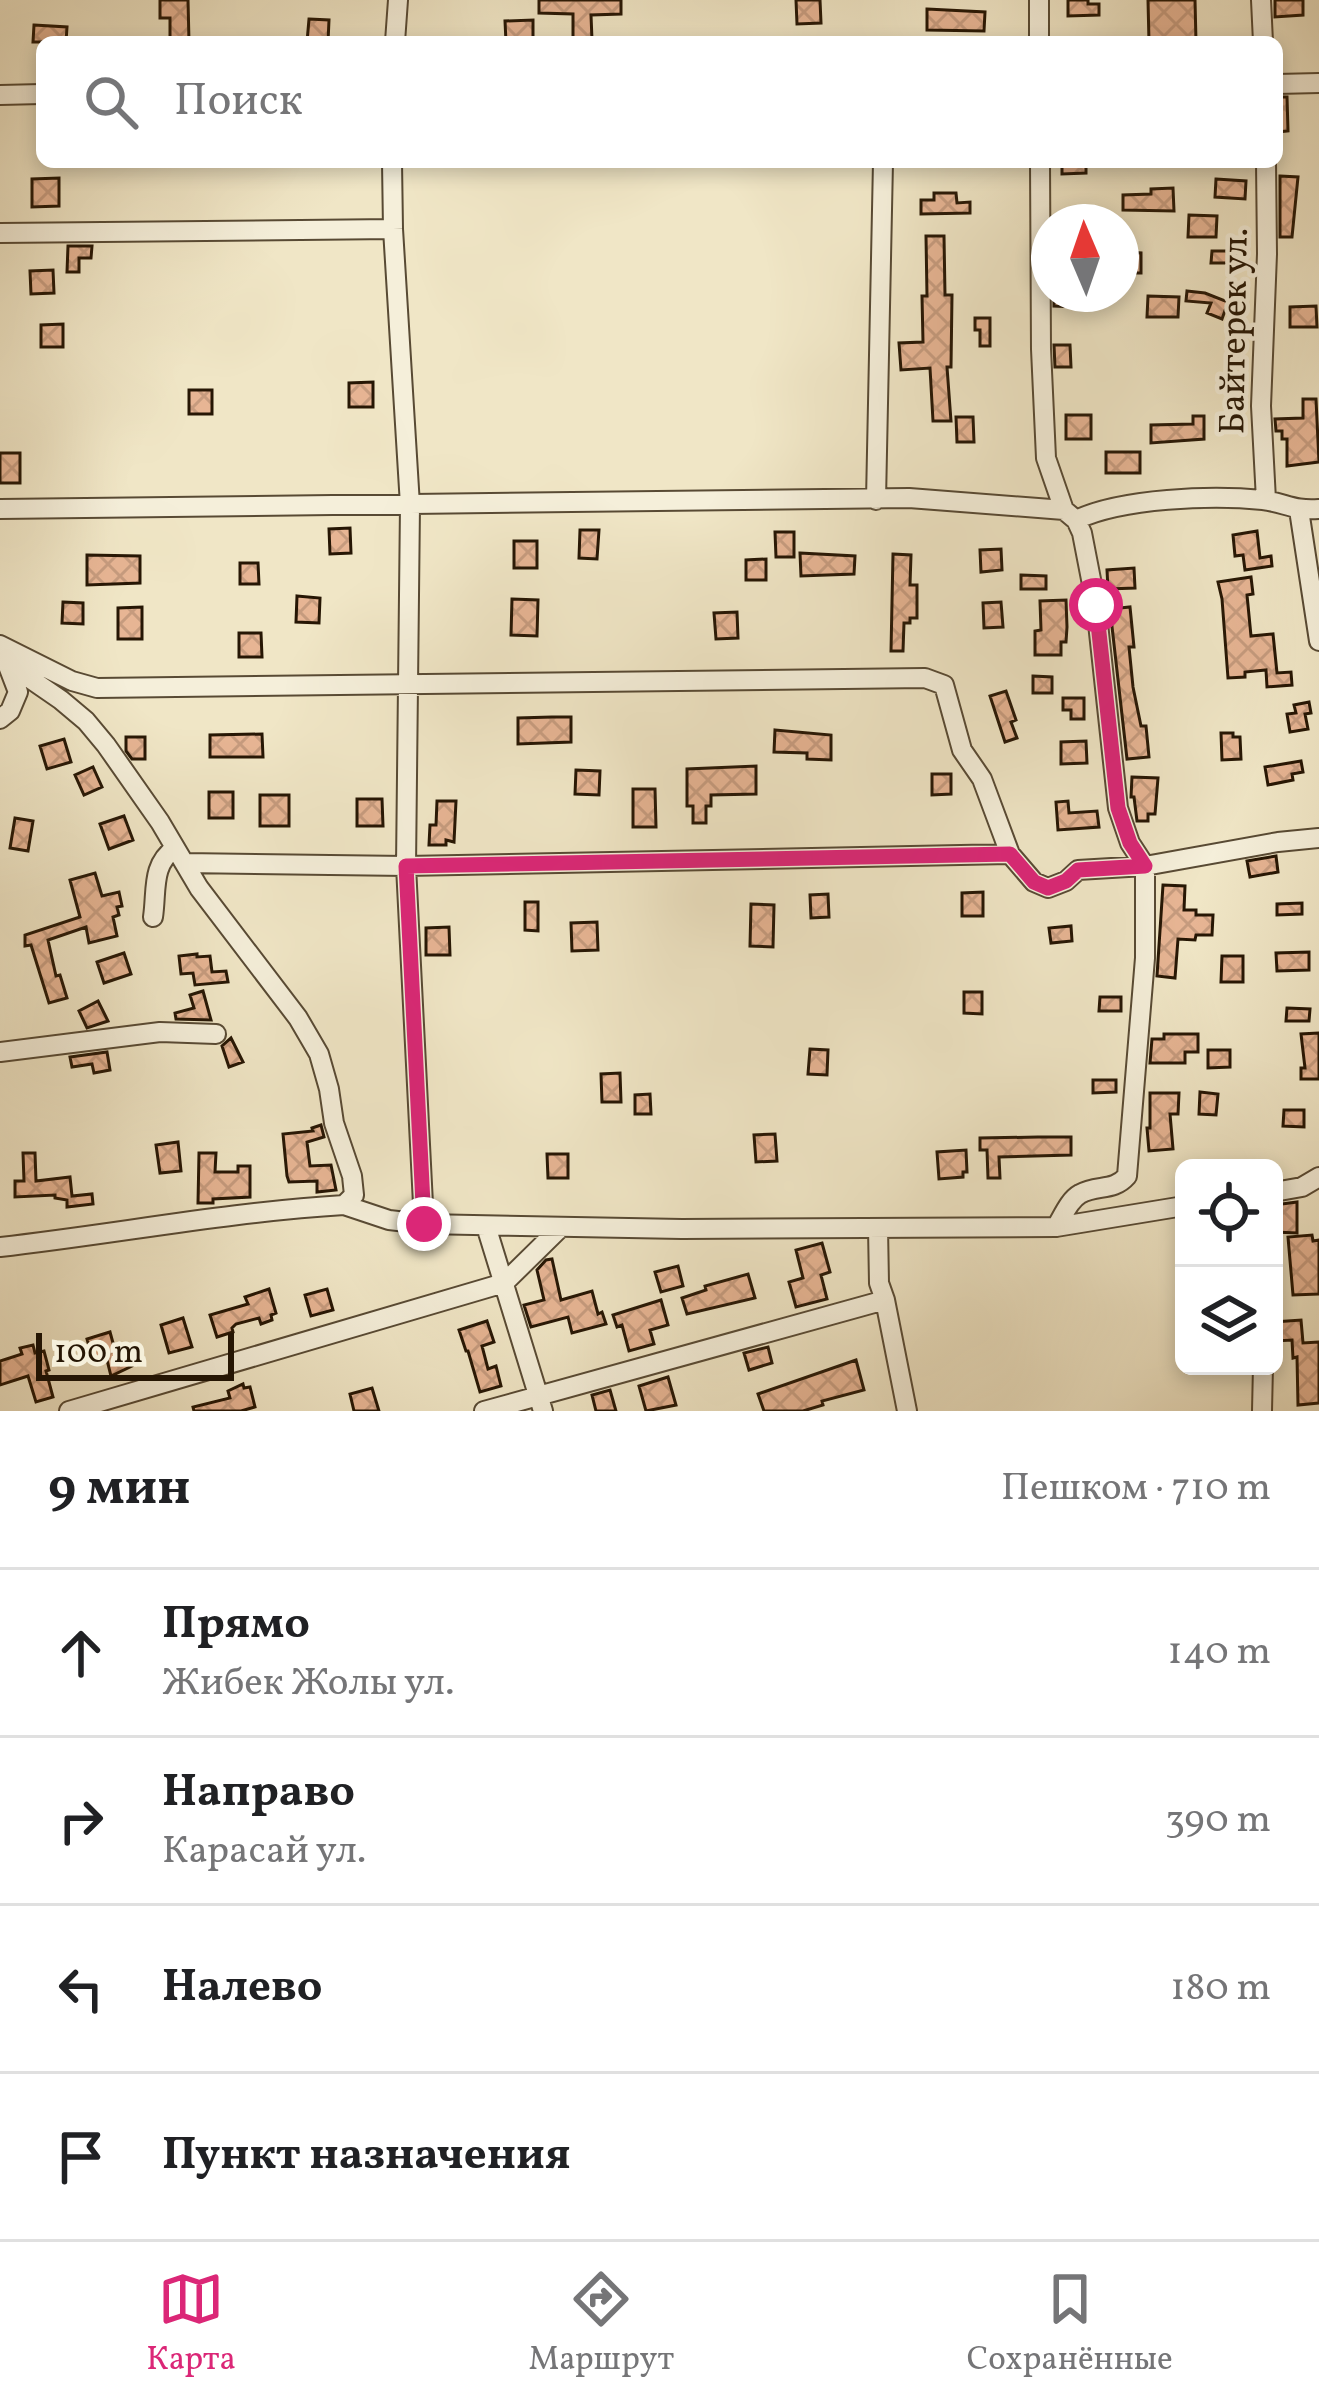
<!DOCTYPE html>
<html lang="ru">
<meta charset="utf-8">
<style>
:root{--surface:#fff;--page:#f6f6f6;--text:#202124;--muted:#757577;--line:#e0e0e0;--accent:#db2777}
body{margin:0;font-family:Vollkorn,serif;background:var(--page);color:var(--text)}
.controls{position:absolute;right:36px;bottom:36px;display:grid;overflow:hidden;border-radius:18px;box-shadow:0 6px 18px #0003}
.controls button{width:108px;height:108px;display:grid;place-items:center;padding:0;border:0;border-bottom:3px solid var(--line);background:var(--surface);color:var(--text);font:60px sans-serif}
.compass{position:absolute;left:1031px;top:204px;width:108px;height:108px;border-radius:50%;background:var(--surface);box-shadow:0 6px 18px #0003;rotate:358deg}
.scale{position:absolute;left:36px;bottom:30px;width:198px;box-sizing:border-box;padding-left:12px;border:6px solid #261604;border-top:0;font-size:33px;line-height:42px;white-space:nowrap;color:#261604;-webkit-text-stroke:9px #f5efda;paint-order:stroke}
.stop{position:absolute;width:36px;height:36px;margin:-27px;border:9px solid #db2777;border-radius:50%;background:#fff}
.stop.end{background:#db2777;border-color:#fff;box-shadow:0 3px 12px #0008}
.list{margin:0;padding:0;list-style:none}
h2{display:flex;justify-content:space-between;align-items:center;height:156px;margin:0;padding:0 48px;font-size:51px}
h2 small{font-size:39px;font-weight:400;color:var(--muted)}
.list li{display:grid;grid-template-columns:78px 1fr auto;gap:36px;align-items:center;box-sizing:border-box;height:168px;padding:0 48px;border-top:3px solid var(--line)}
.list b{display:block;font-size:45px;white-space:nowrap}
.list p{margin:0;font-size:39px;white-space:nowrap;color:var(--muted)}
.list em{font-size:39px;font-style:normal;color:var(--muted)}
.icon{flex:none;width:66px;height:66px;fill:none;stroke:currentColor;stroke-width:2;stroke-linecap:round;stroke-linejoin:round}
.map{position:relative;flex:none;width:1319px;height:1411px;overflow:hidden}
.search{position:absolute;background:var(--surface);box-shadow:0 6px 18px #0003;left:36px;right:36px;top:36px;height:132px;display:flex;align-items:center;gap:30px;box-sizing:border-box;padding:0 42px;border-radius:18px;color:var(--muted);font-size:45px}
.sheet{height:828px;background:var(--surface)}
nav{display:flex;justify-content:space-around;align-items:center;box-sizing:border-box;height:168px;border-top:3px solid var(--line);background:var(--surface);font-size:33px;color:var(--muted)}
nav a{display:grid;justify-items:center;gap:6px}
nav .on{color:var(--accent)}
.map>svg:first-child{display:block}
</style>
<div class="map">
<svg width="1319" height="1411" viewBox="0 0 1319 1411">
<defs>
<pattern id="building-cross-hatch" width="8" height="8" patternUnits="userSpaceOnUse" patternTransform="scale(3)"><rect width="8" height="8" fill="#e7b594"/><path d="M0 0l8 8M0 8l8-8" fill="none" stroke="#c69b7e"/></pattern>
</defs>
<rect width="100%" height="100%" fill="#f0e6c6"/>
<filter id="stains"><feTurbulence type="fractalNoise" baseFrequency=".00167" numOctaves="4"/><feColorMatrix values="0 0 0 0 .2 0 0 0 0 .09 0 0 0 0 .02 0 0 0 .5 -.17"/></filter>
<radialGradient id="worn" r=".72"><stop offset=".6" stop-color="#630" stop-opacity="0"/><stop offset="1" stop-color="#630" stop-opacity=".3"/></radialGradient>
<path fill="url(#building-cross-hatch)" stroke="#261604" stroke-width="3" d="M160 0H188L189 42H170V18H160Z
M539 0H621V14L591 15 592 40H573V14L539 13Z
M796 0H820L821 23 797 24Z
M1068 0H1088V4H1099V15L1068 16Z
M1148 0H1195L1196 42H1149Z
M1275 0H1303V15L1275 17Z
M927 9 985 12 984 31 927 30Z
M309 19 329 20 328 42H307Z
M533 20V41L506 42 505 21Z
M34 25 67 27 66 42H33Z
M1277 97H1287L1288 131 1277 132Z
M1062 162H1086V173L1062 174Z
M1280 176 1298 177 1292 237H1280Z
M59 178V206L32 207V179Z
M1216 179 1246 181 1245 199 1215 197Z
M1173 188 1174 211 1123 210V195L1151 194V189Z
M934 193H956L957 203 970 202V213L921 214V200H934Z
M1189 215 1217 216 1216 237H1188Z
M926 236H944L945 295H952L951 367H947L951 421H933L930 368 901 370 899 343 923 342 922 296H927Z
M68 246H92L91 258H79V272H67Z
M1212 251H1236V263H1211Z
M1126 252 1141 253V273H1126Z
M53 270 54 293 31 294 30 271Z
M1187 291 1205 293 1228 302 1222 319 1207 313 1211 303 1186 301Z
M1054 294H1077L1076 307 1054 306Z
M1148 296 1179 297 1178 317H1147Z
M1316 306 1317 327H1290V307Z
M975 318H990V346H980V330H975Z
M63 324V347H41V325Z
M1054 345H1070L1071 367H1055Z
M373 382V407H349V383Z
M189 390H212V414H189Z
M1303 399H1316L1319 462 1287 466V439H1282V431H1276L1275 419 1303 418Z
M1066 415H1091V439H1066Z
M1193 416H1204V439L1151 443V425L1193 424Z
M956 417H973L974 442H957Z
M1106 452H1140V473H1106Z
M0 453H20V483H0Z
M350 528 351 553 330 554 329 529Z
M580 530H599L597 559 579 558Z
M1257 531 1260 558 1271 556 1272 566 1245 570 1243 555 1235 556 1233 535Z
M775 532H794V557H776Z
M514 541H537V568H514Z
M1001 549 1002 570 981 572 980 550Z
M800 553 855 556 854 574 801 576Z
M893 554 911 555 910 585H917V618H910V623H904L903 651H891Z
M87 555 140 556V583L87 585Z
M766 559V580H746V560Z
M240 563H258L259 584H240Z
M1134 568 1135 588 1108 589 1107 570Z
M1021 575 1046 576V589H1021Z
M1251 577 1253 594 1247 595 1251 636 1273 634 1277 673 1291 672 1292 685 1267 687 1266 670 1245 672V677L1228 678 1222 599 1218 582Z
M297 596 320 598 319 623 296 622Z
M512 599 538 600 537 636 511 635Z
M1066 600 1067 627 1066 642H1061V655H1035V631L1041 630 1040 601Z
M63 602 83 603V624L62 623Z
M1001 602 1003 627 984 628 983 603Z
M142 607V639H118V608Z
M1130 607 1134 647H1129L1133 687 1141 726H1146L1149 757 1127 759 1110 609Z
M737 612 738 638 716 639 714 613Z
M239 633H261L262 657H239Z
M1033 676 1052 677V693H1033Z
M1006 691 1016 720 1011 722 1017 738 1005 742 990 696Z
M1063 698H1084V719H1071V710H1063Z
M1309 702 1311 713 1305 714 1308 729 1290 732 1287 714 1296 713 1294 705Z
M552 717H571V742L518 744V718Z
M775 730 831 735V760L807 759V753L774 752Z
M1221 733H1233V737H1240L1241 759 1222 760Z
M262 734 263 757H210V735Z
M126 737H145V759H132L126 751Z
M64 739 71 762 47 769 40 746Z
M1086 741 1087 763 1061 764V742Z
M1301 761 1303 772 1292 774 1293 780 1268 785 1265 767Z
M756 766V794L711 795V806H706V823H693V806H687V769Z
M93 767 102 787 84 795 75 775Z
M576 770 600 771 599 795 575 794Z
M932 774H951V794L932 795Z
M1132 777 1158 778 1155 814H1148V821H1137L1134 797H1131Z
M633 789H655L656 827H633Z
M209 792H233V818H209Z
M260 795H289V826H260Z
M357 799H382L383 826H357Z
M437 801H456L454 842 446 840V845H429L430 825H436Z
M1068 801 1069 813 1097 811 1099 827 1058 830 1056 802Z
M124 816 133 840 109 849 100 824Z
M15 818 33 821 28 851 10 848Z
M1276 856 1278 872 1250 877 1247 861Z
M95 873 102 896 119 892 122 906 117 907 119 915 113 917 117 936 89 943 86 927 48 940 56 976 60 975 67 998 49 1003 31 945 25 946V935L80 917 70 880Z
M1163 885 1185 886 1184 910H1196V915H1213L1212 935H1196L1195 940 1178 939 1175 978 1157 976Z
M983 892V916H962V893Z
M828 894 829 917 811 918 810 895Z
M525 902H538V931L525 930Z
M1302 903V914L1277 915V904Z
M751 904 774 905 773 947 750 946Z
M597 922 598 950 572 951 571 923Z
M1071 926 1072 941 1051 943 1049 928Z
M449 927 450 955H426V928Z
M1309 952V970L1277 971 1276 953Z
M124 953 131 974 104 983 97 962Z
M197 954V957L210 956 212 972 226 971 228 982 195 985 193 973 181 974 179 956Z
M1222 956H1243V982H1221Z
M203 991 211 1020 176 1019 175 1013 194 1008 190 995Z
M964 992H982V1014L964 1013Z
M1100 997H1121V1011H1099Z
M98 1001 108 1021 87 1028 79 1011Z
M1287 1008 1310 1009 1309 1021H1286Z
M1319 1033V1079H1301V1068H1305L1301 1034Z
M1164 1034H1198V1052H1185V1063H1150L1152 1039H1164Z
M231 1038 243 1062 229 1067 222 1046Z
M810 1049 828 1050 827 1075 808 1074Z
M1208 1050H1230V1067L1208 1068Z
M107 1052 110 1070 94 1073 92 1064 72 1067 70 1057Z
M620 1073 621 1102H602L601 1074Z
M1093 1080H1116V1092L1093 1093Z
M1200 1092 1218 1094 1216 1115 1199 1114Z
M1150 1093H1179L1178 1114H1170L1173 1149 1149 1151 1147 1128H1150Z
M650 1094 651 1114H635V1095Z
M1284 1110H1304V1127L1283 1126Z
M321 1125 324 1137 307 1142 310 1166 331 1165 336 1190 317 1192V1181L289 1182 287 1176 283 1134 313 1131 312 1128Z
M775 1134 777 1161 756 1162 754 1135Z
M1038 1137H1071V1155L999 1157 1000 1178H988L987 1150H980V1138Z
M178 1142 181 1171 160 1173 156 1145Z
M966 1150 967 1172H963V1177L939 1179 937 1152Z
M23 1153H35L36 1181 70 1177 72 1196 92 1194 93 1204 67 1207V1200L55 1198V1195L15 1197V1181H24Z
M199 1153H216L215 1172H238V1166H250V1197L213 1199V1203H198Z
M547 1154H568V1178H548Z
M1297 1202V1233L1274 1232V1205Z
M1312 1235 1313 1241 1319 1240V1294L1293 1295 1288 1237Z
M822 1243 830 1272 821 1275 827 1299 796 1307 789 1282 803 1278 796 1250Z
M552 1259 561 1300 592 1291 598 1314 602 1312 606 1324 572 1333 568 1317 531 1327 524 1305 544 1300 537 1270 546 1260Z
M678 1266 683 1286 661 1292 655 1272Z
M748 1274 755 1298 687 1314 682 1298 706 1290 705 1286Z
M269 1289 276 1313 271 1315 272 1320 261 1324 259 1318 236 1324 232 1328 233 1332 217 1337 210 1315 248 1304 245 1297Z
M327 1289 333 1310 311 1316 305 1295Z
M661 1300 668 1325 650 1330 654 1344 629 1351 622 1325 617 1327 613 1315Z
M183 1318 192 1347 169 1353 161 1325Z
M1301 1320 1303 1343 1319 1342V1403L1298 1405 1297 1357 1293 1358 1292 1340 1275 1341 1274 1322Z
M487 1321 494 1342 482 1346 488 1369 496 1366 501 1386 480 1392 468 1351H466L459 1330Z
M110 1332 116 1354 127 1351 132 1366 111 1376 106 1356 93 1360 87 1339Z
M33 1345 35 1353 44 1351 49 1370 46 1371 53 1397 36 1402 28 1376 0 1385V1361L22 1354 20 1348Z
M768 1347 772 1363 749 1370 744 1353Z
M856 1360 864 1390 822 1401 823 1405 803 1411H764L758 1394Z
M668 1377 676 1405 646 1411 639 1386Z
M243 1384 244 1388 250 1387 255 1407 241 1411H194L193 1407 230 1398 228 1391Z
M372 1388 379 1411H354L350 1394Z
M610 1390 616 1411H596L592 1395Z"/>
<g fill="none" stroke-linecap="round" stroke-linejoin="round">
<g stroke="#584a34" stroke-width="22">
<path id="minor" d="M1039 0V42
M1261 0 1263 42
M395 42 398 0
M1277 84 1319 83
M0 95 42 94
M392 162 393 229 410 505 406 866 424 1224
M1040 162 1041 349 1046 458 1064 510 1076 520 1082 533 1096 605 1118 808 1130 843 1145 866V958L1127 1176C1113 1192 1097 1184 1080 1194 1069 1200 1063 1216 1056 1227
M1266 162 1267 254 1261 406 1266 500
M0 233 393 229
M876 500 883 162
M0 509 909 498 1064 510
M1299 510 1319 641
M1076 520C1122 498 1212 495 1263 500 1286 503 1293 511 1319 509
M0 645 72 681 97 688 925 678 944 685 962 750 982 779 1010 854
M0 658 61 700 86 721 106 745 160 822 199 888 298 1018 319 1054 329 1089 334 1123 352 1176 354 1195 344 1205C228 1212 115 1234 0 1247
M0 719 10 711 18 692 8 666
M184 863 406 866 1010 854 1034 882 1048 888 1066 881 1078 870 1145 866 1278 842 1319 838
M153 917C157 890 151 865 175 848
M0 1052 160 1032 216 1034
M1274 1192 1302 1187 1319 1177
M344 1205 389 1220 424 1224 682 1229 1056 1227 1184 1206
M486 1226 543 1411
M878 1228 879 1283 885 1300 907 1411
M69 1411 504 1283 560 1228
M484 1411 885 1300
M1262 1411 1263 1366"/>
</g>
<use href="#minor" stroke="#f5efda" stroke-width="18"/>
</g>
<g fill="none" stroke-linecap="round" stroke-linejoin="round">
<path stroke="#db2777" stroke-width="15" d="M424 1224 406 866 1010 854 1034 882 1048 888 1066 881 1078 870 1145 866 1130 843 1118 808 1096 605"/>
</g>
<g text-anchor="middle" stroke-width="9" stroke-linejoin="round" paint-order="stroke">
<g font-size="36" fill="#261604" stroke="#f5efda">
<text transform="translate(1232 331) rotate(-89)" y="13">Байтерек ул.</text>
</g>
</g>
<rect width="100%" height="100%" filter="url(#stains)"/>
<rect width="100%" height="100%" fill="url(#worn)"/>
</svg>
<div class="controls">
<button><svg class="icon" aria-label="locate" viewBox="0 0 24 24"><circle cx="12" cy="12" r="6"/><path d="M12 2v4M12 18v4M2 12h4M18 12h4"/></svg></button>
<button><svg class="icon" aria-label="layers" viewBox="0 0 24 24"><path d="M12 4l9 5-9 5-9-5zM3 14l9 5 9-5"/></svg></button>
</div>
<svg class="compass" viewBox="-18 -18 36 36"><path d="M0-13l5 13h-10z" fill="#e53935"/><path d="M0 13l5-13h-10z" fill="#757577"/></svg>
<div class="scale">100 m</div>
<div class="stop" style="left:1096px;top:605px"></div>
<div class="stop end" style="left:424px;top:1224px"></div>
<div class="search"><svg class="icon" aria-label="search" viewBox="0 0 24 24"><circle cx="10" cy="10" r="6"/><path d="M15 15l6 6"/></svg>Поиск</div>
</div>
<section class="sheet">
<h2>9 мин<small>Пешком · 710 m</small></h2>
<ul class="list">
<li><svg class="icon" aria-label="ahead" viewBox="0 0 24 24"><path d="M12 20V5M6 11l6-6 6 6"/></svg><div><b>Прямо</b><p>Жибек Жолы ул.</p></div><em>140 m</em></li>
<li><svg class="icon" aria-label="right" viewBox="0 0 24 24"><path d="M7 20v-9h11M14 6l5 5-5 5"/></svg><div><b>Направо</b><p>Карасай ул.</p></div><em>390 m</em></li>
<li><svg class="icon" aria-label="left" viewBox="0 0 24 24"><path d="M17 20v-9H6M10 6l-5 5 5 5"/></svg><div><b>Налево</b></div><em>180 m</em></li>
<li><svg class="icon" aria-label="arrive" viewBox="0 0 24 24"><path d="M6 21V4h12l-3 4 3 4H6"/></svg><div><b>Пункт назначения</b></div></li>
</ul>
</section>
<nav>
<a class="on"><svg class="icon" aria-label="map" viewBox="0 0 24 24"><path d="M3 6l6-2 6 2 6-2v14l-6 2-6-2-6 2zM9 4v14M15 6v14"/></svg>Карта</a>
<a><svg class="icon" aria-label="directions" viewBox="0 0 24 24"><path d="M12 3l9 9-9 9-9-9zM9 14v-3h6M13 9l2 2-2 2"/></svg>Маршрут</a>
<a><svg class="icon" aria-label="saved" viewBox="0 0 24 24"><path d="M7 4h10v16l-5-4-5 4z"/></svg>Сохранённые</a>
</nav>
